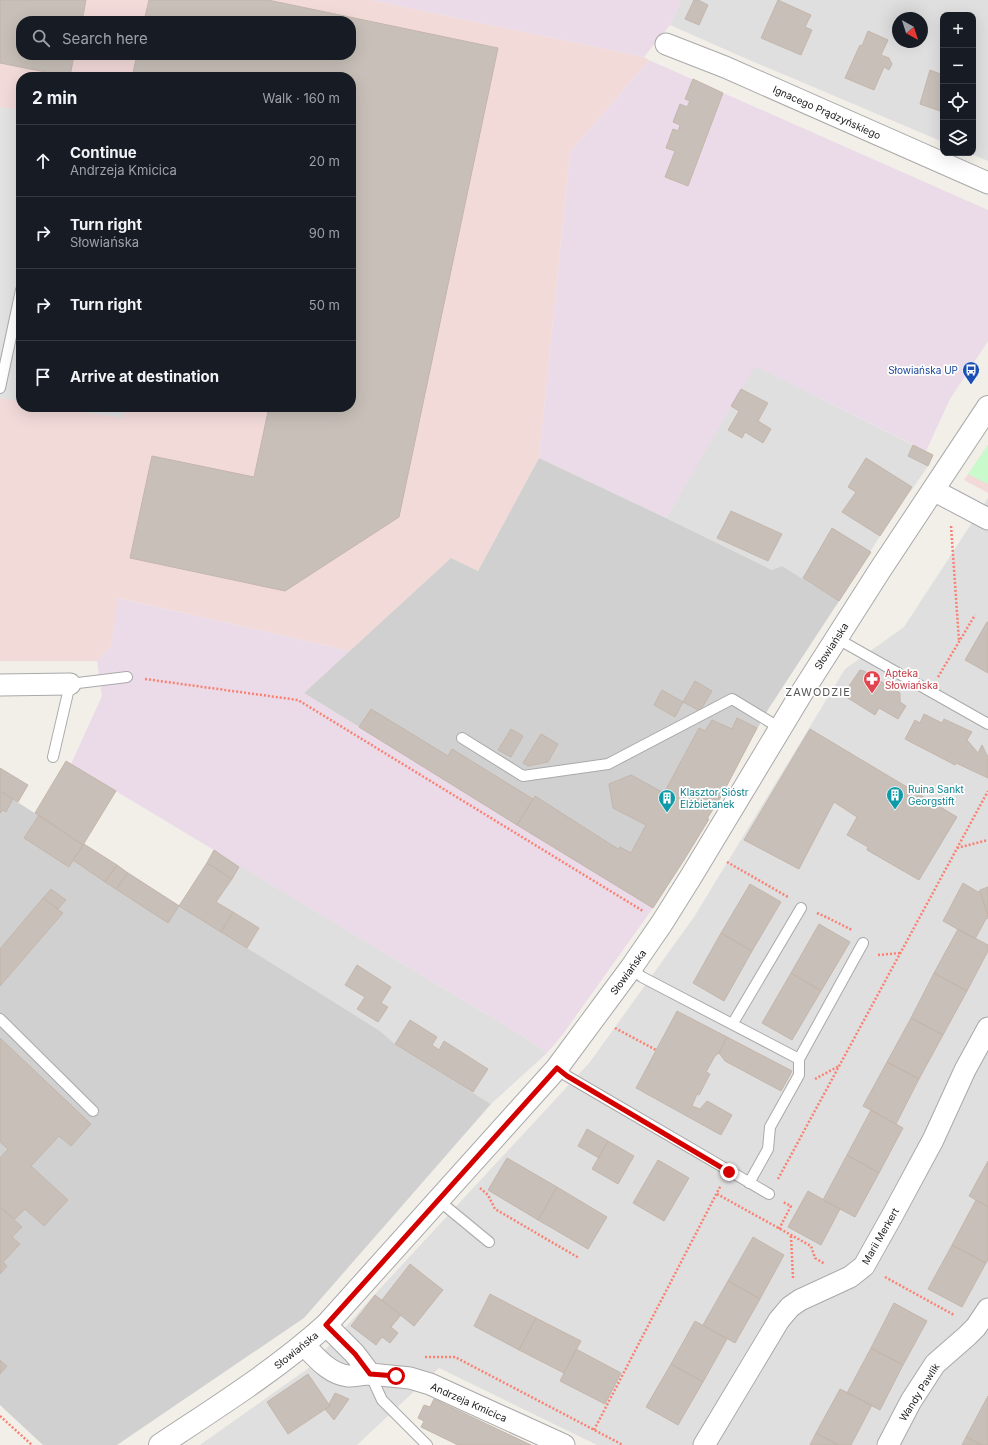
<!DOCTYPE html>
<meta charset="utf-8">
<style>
:root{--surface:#171b24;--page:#20242c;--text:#f1f3f6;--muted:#9ea1a6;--line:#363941}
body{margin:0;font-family:Inter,sans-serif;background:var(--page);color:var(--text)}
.controls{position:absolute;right:12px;top:12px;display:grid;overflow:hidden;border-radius:8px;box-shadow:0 4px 16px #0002}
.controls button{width:36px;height:36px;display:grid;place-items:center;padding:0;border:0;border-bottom:1px solid var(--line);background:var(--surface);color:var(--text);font:20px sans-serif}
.compass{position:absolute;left:892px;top:12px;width:36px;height:36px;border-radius:50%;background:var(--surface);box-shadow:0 4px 16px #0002;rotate:141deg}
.stop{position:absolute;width:12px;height:12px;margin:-9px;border:3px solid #d40000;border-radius:50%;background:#fff}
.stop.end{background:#d40000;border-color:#fff;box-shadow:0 1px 4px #0008}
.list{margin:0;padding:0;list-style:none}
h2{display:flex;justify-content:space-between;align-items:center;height:52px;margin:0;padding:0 16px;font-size:17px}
h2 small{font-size:13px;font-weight:400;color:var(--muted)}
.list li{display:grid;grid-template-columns:26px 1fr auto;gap:12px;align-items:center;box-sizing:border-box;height:72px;padding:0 16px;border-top:1px solid var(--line)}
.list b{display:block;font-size:15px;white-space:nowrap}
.list p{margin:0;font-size:13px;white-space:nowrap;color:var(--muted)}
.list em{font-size:13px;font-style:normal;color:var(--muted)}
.icon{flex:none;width:22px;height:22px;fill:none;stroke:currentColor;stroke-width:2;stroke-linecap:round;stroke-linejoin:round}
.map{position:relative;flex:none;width:988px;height:1445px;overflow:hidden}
.search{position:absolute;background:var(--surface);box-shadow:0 4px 16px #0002;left:16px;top:16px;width:340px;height:44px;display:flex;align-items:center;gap:10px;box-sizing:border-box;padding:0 14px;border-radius:16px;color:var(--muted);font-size:15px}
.panel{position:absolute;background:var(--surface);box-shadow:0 4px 16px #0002;left:16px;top:72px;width:340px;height:340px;border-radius:16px}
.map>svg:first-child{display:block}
</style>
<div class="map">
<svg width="988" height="1445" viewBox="0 0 988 1445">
<rect width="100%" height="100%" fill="#f2efe9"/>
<path fill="#e0dfdf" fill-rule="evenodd" d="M681 0H988V161L968 153H973V15H943V142L740 56 670 25ZM898 18H922V42H898Z
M754 365 933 455 928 466 880 536 839 601 782 566 772 570 666 518Z
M988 498V1445H597L439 1368 357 1445H200L310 1367 375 1294 590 1062 694 917 845 669 904 627Z
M214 850 521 1035 547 1053 491 1104 395 1044 380 1031 315 990 179 906Z"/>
<path fill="#f2dad9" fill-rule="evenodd" d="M0 0H370L644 57 649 60 570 152 539 458 478 571 451 558 350 651 119 598 111 646 97 661H0ZM21 21H351V55H21ZM21 77H351V407H21Z
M988 445V493L964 480Z"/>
<path fill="#ebdbe8" d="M370 0H681L670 25 644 57Z
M649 60 988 210V341L950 399 926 451 755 366 666 518 539 458 570 152Z
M118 598 350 651 304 693 653 908 563 1034 547 1053 521 1035 71 764 102 696 97 661 111 646Z"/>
<path fill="#d0d0d0" d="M539 458 666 518 772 570 782 566 839 601 769 708 707 818 709 819 684 860 653 908 304 693 451 558 478 571Z
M0 791 221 932 315 990 380 1031 395 1044 491 1104 304 1318 117 1445H43L0 1405Z"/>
<path fill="#c8facc" d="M988 445V484L968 474Z"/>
<path fill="#e2e2e2" d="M0 107 21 110V402L0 398Z
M54 407H125L122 418Z"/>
<path fill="#c7bfb8" stroke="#c4b6ab" d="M0 0H86L82 21H21V55H74L70 77 0 63Z
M149 0H268L498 48 399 517 285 591 130 558 152 456 254 477 269 407H351V77H132L137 55H351V21H144Z
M694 0H698L708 5 699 25 685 19Z
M778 0 811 15 805 27 812 30 801 55 761 38Z
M868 31 888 40 881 55 889 58 892 64 889 70 884 67 874 90 845 78 860 45 862 46Z
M930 70 943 75V112L920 104Z
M693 79 723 93 688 186 665 177 675 151 666 148 673 129 678 131 680 125 673 122 680 104 687 107 690 101 685 99Z
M741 389 768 403 758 421 771 429 763 443 745 432 742 438 728 430 739 411 731 406Z
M913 445 933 455 928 466 908 456Z
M866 458 912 487 880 536 842 512 856 492 848 487Z
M731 511 782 534 768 561 717 538Z
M832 528 871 552 839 601 803 578Z
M987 622H988V673L965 660Z
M860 670 864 671 900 693V702L906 706 898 719 879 708 875 715 843 695Z
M695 681 712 691 700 711 683 702Z
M662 690 683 702 675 717 654 705Z
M371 709 448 756 452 749 533 799 517 825 359 727Z
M924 714 942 723 944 719 972 732 967 740 978 753 982 745 988 757V778L956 763 955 765 905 739 915 720 920 723Z
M737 718 757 728 722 795 707 819H709L684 860 653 908 517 825 535 796 618 849 620 847 631 853 646 825 613 808 609 784 631 775 664 793 699 728 705 731 712 720 732 729Z
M511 729 523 736 511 757 498 750Z
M810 729 957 817 919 880 867 850 868 847 847 835 857 817 834 802 799 869 744 840Z
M541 734 558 744 548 762 528 766 523 763Z
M66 761 116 791 83 845 35 813Z
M0 768 28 785 18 802 0 791Z
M0 791 13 799 6 812 3 810 0 813Z
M39 815 83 845 69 867 24 838Z
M84 844 117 865 105 882 73 860Z
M214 850 239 867 232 879 207 863Z
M207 863 232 879 216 902 233 912 221 932 179 906Z
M117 865 128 873 116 889 105 882Z
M128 873 179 906 168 923 116 889Z
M963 883 978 892 980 891 988 916V918L986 919 975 939 943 921Z
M750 884 781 902 752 951 721 933Z
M988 887V916L980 890Z
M51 889 66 900 58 909 43 898Z
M43 898 63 913 0 986V949Z
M233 912 259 928 247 948 221 932Z
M819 924 850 942 821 991 791 973Z
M958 929 988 945V951L967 991 934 973Z
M721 933 752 951 724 1001 693 983Z
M357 965 391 987 381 1003 388 1007 378 1022 357 1009 365 997 345 985Z
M791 973 821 991 792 1040 762 1023Z
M934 973 967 991 943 1035 911 1018Z
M677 1011 727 1037 719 1053 715 1056 706 1072 710 1074 699 1095 697 1094 692 1106 700 1109 707 1101 732 1115 721 1135 636 1088Z
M911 1018 943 1035 919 1079 887 1062Z
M410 1020 437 1037 432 1045 439 1050 444 1041 488 1069 473 1092 395 1044Z
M727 1037 792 1071 781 1091 725 1061 719 1053Z
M0 1038 91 1124 71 1146 59 1136 31 1166 68 1200 44 1226 25 1209 15 1219 0 1207V1158L8 1149 0 1142Z
M887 1062 919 1079 896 1124 863 1106Z
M871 1110 903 1128 879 1173 847 1155Z
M587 1129 608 1141 599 1158 578 1146Z
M608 1141 634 1156 618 1184 592 1169Z
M847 1155 879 1173 855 1217 823 1200Z
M507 1158 557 1187 538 1220 488 1190Z
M658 1160 689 1178 664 1221 633 1203Z
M988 1161V1207L969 1196Z
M557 1187 607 1217 588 1249 538 1220Z
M808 1191 840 1209 821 1245 788 1227Z
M976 1200 988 1207V1260L986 1263 952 1245Z
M0 1207 22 1227 12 1237 20 1244 3 1262 7 1266 0 1274Z
M753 1237 784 1255 760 1299 728 1281Z
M952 1245 986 1263 962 1307 928 1289Z
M410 1264 443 1290 414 1326 382 1300Z
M728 1281 760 1299 735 1343 703 1325Z
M490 1294 536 1318 519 1350 474 1326Z
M375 1295 401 1315 391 1327 398 1333 390 1343 382 1337 376 1345 351 1326Z
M894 1303 927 1321 903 1365 871 1348Z
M536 1318 581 1341 564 1373 519 1350Z
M695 1321 727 1339 703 1382 671 1364Z
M871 1348 903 1365 880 1410 847 1393Z
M576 1349 621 1373 605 1404 560 1381Z
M0 1360 7 1366 0 1374Z
M671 1364 703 1382 678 1425 646 1407Z
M308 1374 330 1406 288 1434 267 1402Z
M840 1389 872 1405 851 1445H838L816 1433Z
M335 1393 349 1399 334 1420 325 1409 330 1406 329 1404Z
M988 1396V1445H982L966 1437Z
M434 1399 531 1445H458L421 1427 424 1421 418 1418 424 1405 430 1407Z
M816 1433 838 1445H810Z
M966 1437 982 1445H962Z"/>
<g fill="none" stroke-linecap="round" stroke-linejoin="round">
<g stroke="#a9a9a9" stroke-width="12">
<path id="service" d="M0 388 21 290
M836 638 988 724
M462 738 523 776 608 764 732 699 780 728
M53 757 70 684 127 677
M631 968 642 977 799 1059V1075L770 1127 768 1149 749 1183
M0 1019 93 1111
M733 1023 801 908
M799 1059 863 943
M557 1068 567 1076 769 1194
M438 1200 489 1242
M370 1374 382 1400 427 1445"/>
</g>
<g stroke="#a9a9a9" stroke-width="23">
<path id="minor" d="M666 44 725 67 988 183
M933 490 988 519
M0 685 70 684
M304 1345C316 1357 329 1374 348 1376 355 1376 363 1374 370 1374L355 1354 326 1325
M370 1374 410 1378 430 1384 564 1445
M704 1445 779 1320 790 1307 800 1300 850 1277 864 1266 892 1216 933 1140 965 1070 988 1028
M888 1445 911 1401 935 1364 967 1336 976 1327 988 1309"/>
</g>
<g stroke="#a9a9a9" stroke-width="24">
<path id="tertiary" d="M160 1445C217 1407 275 1371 326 1325L557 1068 631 968 662 923 692 875 801 694 880 570 988 407"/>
</g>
<path stroke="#fa8072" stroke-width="2.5" stroke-dasharray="2 2" stroke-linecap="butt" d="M951 526 959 641
M938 677 975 615
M145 679 298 700 643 911
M957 848 988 840
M727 862 788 897
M817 913 826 917 852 930
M878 955 900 953
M615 1028 656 1050
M815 1079 839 1066
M778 1179 988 791
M480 1188 488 1195 495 1209 579 1258
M717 1194 811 1246 815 1258 825 1264
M779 1229 791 1206 783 1202
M791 1236 793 1278
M885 1277 954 1315
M425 1357H455L623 1445
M0 1416 32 1445
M594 1430 721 1185"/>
<use href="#service" stroke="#fff" stroke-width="10"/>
<use href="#minor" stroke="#fff" stroke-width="21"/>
<use href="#tertiary" stroke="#fff" stroke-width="22"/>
</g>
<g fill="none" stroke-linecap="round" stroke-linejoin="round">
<path stroke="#d40000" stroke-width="5" d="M396 1376 370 1374 355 1354 326 1325 557 1068 567 1076 729 1172"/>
</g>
<defs>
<g id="bus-pin" transform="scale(0.9)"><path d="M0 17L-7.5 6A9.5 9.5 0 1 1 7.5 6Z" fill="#1a4fb4" stroke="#fff"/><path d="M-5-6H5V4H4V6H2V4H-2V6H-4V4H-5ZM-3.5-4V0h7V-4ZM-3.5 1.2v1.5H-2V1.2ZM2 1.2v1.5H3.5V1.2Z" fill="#fff"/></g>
<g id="pharmacy-pin" transform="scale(0.9)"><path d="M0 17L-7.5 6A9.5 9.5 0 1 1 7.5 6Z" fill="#e0444e" stroke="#fff"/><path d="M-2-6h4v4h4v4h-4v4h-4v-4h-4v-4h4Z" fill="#fff"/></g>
<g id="building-pin" transform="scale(0.9)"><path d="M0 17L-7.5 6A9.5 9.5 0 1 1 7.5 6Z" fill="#0f9aa8" stroke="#fff"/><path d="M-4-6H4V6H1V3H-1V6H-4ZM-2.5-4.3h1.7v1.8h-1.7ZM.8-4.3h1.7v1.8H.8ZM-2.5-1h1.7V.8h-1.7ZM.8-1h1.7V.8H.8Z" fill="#fff"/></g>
</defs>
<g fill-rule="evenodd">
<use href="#bus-pin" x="971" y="370"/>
<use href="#pharmacy-pin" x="872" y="679"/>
<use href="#building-pin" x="895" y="795"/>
<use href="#building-pin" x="667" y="798"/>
</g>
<g text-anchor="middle" stroke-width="3.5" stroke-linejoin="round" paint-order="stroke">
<g font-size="10" fill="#222" stroke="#fff">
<text transform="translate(827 112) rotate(24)" y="4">Ignacego Prądzyńskiego</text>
<text transform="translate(831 646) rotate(-57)" y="4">Słowiańska</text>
<text transform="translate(628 972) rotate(-54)" y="4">Słowiańska</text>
<text transform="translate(880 1236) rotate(-60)" y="4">Marii Merkert</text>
<text transform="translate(296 1350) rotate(-39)" y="4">Słowiańska</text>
<text transform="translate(919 1392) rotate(-58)" y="4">Wandy Pawlik</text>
<text transform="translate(469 1402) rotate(24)" y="4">Andrzeja Kmicica</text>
</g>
<g font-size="10" fill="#164399" stroke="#fff" text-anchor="end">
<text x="958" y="374">Słowiańska UP</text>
</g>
<g font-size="10" fill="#be3a42" stroke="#fff" text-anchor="start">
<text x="885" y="677">Apteka<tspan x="885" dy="12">Słowiańska</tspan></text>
</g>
<g font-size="10" fill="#0d838f" stroke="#fff" text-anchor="start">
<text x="908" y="793">Ruina Sankt<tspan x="908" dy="12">Georgstift</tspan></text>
<text x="680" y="796">Klasztor Sióstr<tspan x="680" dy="12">Elżbietanek</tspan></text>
</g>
<g font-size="11" letter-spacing="1" fill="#555" stroke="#fff">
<text x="818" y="696">ZAWODZIE</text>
</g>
</g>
</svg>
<div class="controls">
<button>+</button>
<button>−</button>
<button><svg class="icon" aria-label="locate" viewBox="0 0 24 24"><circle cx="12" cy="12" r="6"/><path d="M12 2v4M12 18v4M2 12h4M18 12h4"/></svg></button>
<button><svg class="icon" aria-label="layers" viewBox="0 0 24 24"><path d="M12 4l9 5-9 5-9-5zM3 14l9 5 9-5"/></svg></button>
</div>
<svg class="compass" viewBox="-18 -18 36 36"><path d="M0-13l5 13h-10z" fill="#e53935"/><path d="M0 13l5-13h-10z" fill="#9ea1a6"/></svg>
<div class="stop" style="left:396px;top:1376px"></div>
<div class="stop end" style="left:729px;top:1172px"></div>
<div class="search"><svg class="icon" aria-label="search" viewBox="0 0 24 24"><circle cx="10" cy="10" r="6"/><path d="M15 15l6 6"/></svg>Search here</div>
<section class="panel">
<h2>2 min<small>Walk · 160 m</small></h2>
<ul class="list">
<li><svg class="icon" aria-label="ahead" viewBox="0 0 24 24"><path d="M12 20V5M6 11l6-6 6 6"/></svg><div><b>Continue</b><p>Andrzeja Kmicica</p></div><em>20 m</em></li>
<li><svg class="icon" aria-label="right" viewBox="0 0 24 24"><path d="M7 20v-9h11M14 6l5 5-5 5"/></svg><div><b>Turn right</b><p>Słowiańska</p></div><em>90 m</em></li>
<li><svg class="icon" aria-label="right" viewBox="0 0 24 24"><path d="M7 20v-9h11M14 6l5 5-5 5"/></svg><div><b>Turn right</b></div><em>50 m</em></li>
<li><svg class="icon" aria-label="arrive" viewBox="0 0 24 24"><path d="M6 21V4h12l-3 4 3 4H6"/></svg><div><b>Arrive at destination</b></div></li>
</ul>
</section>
</div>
